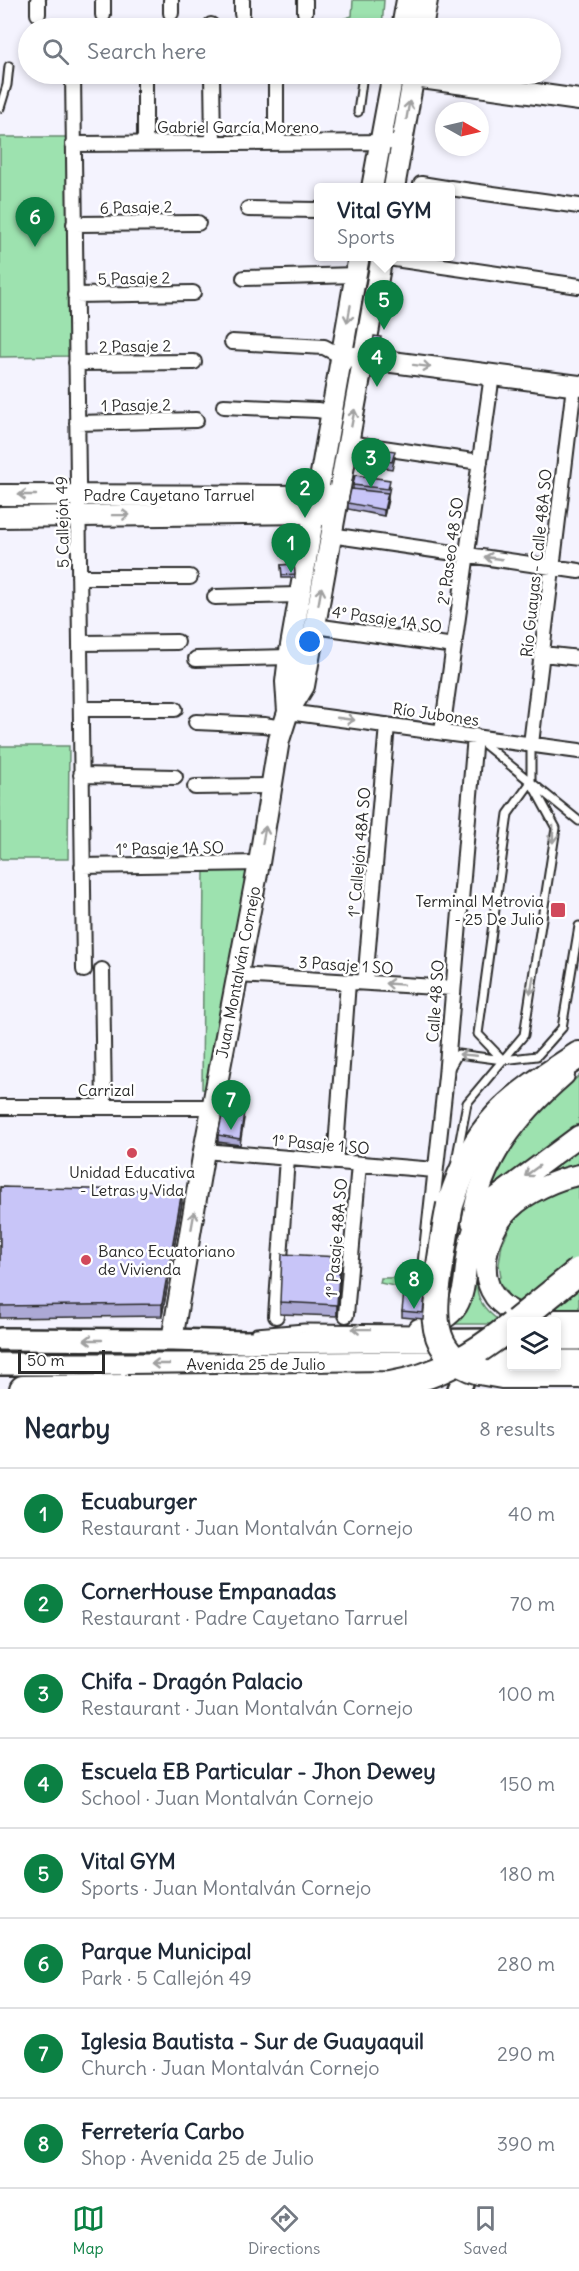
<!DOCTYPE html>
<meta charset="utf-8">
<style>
:root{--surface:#fff;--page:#f6f6f7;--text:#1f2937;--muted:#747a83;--line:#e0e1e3;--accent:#0b8043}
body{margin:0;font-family:Delius,sans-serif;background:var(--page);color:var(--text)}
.controls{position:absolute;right:18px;bottom:18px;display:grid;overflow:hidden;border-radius:6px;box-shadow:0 3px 9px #0003}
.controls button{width:54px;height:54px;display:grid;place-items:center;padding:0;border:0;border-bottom:2px solid var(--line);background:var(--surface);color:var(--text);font:30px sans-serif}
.compass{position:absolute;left:435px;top:102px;width:54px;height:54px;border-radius:50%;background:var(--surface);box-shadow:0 3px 9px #0003;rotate:98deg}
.scale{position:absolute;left:18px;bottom:15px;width:87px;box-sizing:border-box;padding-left:6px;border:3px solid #2b2b2b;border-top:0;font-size:16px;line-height:21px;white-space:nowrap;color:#2b2b2b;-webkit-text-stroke:4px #fff;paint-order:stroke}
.you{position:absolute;left:310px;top:642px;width:21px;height:21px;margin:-15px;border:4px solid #fff;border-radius:50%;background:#1a73e8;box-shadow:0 0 0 9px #1a73e833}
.badge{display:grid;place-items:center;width:39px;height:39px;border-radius:50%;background:var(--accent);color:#fff;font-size:20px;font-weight:700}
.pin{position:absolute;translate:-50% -50px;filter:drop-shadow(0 2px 3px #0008)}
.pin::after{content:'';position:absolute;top:32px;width:21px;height:18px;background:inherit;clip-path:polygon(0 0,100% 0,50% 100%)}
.popup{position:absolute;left:314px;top:183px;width:141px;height:78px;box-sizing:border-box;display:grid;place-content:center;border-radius:6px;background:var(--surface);filter:drop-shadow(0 2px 4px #0005);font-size:20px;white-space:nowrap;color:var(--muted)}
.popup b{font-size:22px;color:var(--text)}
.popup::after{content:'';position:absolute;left:50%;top:100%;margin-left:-12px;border:12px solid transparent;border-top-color:var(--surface)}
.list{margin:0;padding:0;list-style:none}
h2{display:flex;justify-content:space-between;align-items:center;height:78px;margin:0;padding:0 24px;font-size:26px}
h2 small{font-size:20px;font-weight:400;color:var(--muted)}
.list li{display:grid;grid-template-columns:39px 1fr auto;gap:18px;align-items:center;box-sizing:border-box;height:90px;padding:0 24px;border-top:2px solid var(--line)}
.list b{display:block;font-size:22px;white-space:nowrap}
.list p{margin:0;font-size:20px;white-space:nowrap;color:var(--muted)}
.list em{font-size:20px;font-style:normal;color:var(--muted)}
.icon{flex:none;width:33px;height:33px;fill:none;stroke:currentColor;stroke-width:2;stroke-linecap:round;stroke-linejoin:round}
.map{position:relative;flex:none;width:579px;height:1389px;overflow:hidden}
.search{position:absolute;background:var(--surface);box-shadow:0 3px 9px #0003;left:18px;right:18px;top:18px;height:66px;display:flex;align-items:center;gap:15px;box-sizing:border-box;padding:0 21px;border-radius:33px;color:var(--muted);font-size:22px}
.sheet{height:798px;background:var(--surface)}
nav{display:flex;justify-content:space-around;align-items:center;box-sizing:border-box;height:84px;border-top:2px solid var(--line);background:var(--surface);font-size:16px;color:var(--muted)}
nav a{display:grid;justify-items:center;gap:3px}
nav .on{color:var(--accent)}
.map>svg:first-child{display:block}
</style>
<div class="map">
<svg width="579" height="1389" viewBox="0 0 579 1389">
<rect width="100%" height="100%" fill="#f4f3fe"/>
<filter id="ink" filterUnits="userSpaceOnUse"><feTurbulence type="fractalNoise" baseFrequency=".0167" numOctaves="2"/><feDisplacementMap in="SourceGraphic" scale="12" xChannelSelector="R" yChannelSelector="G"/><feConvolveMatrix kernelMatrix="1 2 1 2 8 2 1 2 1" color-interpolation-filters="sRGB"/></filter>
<g filter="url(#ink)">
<path fill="#9de2af" stroke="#64866d" stroke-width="1.5" d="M353 0H384L382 28H336V21L352 16Z
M0 137H68L70 356 0 357Z
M0 746H69L68 859H0Z
M252 868 207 1090 202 1089 204 872Z
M579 1076V1128L492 1188 507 1150 539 1111Z
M579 1148V1314H545L513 1303 504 1288H477C478 1305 491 1316 505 1324H453L466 1309 473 1288 408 1289 380 1283 381 1278 501 1277 499 1264 502 1244 529 1187Z"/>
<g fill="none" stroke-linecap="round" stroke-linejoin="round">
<g stroke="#2b2b2b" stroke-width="11">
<path id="lane" d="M0 108 7 85 9 66
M358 112 363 74
M479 740 579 821
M503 1060 478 1034 508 814 531 782
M450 1068 458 1054 503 1060 537 1056 562 1028 579 926
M456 1161 467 1103 524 1035 556 828 531 782V744
M256 1332 304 1328 419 1329"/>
</g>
<g stroke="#2b2b2b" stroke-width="18">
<path id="street" d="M38 0V14
M242 0V14
M305 0V12
M171 13V0
M103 15V0
M211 25V28
M276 28V25
M73 74 84 970
M212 74 213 143
M276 74V143
M73 144 402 142
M145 144V74
M421 184 446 188
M450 188 579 206
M248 209 318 210
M74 224 198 223
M381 257 579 286
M244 278 356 275
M75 295 193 293
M232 342 324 347 341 356
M76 363 194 362
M224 406 317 410 331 412
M77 423 196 420
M348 443 480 462
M330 535 579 571
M79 577H190
M215 597 299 595
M315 626 454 646
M80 643 177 642
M543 654 579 658
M196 659 289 657
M81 709H175
M288 712 579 751
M196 722 264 725 282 728
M442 731 492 375
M531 744 574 386
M81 775 175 777
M195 787 272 786
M82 866 259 863
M102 970 104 1107
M237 975 452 988
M365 983 387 725
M0 1107H213
M204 1151 435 1170
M335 1162 348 982
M425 1268 446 1076 475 736
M346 1315 359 1164
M276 1316 287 1158"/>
</g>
<g stroke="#2b2b2b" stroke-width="24">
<path id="secondary" d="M402 28 407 0
M422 28 427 0
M393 74 579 100
M372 188 393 74
M394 188 414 74
M353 357 579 386
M0 495 329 496
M0 517 313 513 324 515
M288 712 286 682 289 657 359 256
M579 1175C556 1179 526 1193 510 1209 483 1235 472 1291 512 1311 533 1322 556 1320 579 1320
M472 1222C481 1160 518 1115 564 1075
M419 1329C474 1314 460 1285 470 1241 474 1225 483 1211 493 1200L579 1136
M172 1340 204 1151 259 863 279 740 288 712 304 686 382 256"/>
</g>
<g stroke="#2b2b2b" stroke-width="26">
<path id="primary" d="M0 1339 172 1340 244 1342 497 1340
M556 1339H579
M556 1361H579
M0 1364H214L512 1361
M440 1366 452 1367 461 1373 462 1383 459 1389"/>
</g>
<g stroke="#2b2b2b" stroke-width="30">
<path id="highway" d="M450 1205C477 1121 508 1101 579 1055
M479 1371 502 1375H579
M23 1389 127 1388"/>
</g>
<use href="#lane" stroke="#fff" stroke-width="7"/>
<use href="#street" stroke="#fff" stroke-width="14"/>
<use href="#secondary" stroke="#fff" stroke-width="20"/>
<use href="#primary" stroke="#fff" stroke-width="21"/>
<use href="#highway" stroke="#fff" stroke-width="26"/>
<g stroke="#2b2b2b" stroke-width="30" stroke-linecap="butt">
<path id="highway-bridge" d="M450 1205C446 1225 443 1245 440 1266 433 1309 426 1356 479 1371
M516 1322 579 1271
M127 1388 390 1385C437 1377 475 1355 512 1325"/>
</g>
<use href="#highway-bridge" stroke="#fff" stroke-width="26"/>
</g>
<path fill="#aca9d5" stroke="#2b2b2b" stroke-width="1.5" d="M381 340 379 348 373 347V344Z
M354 456 395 457 392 469 354 463Z
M353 485 390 486 384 516 348 509V503L353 490Z
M294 564 295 578H282L281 565Z
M244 1119 240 1145 218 1142V1135Z
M0 1187 182 1203 162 1316 0 1318Z
M340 1269 337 1316 280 1314V1302Z
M425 1300 423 1319 402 1317V1311Z"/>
<path fill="#8c8aae" stroke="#2b2b2b" stroke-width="1.5" d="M388 493V500L384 516V510Z
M182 1191V1203L162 1316V1304Z
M340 1257V1269L337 1316V1305Z"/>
<path fill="#c8c5f8" stroke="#2b2b2b" stroke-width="1.5" d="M374 336 381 337 379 345 373 344Z
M356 445 395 451 392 462 354 456Z
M355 475 390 480 388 489 353 485Z
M351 489 388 493 384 510 348 503Z
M294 564 295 574 282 575 281 565Z
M223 1111 244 1112 240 1139 218 1135Z
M0 1187 182 1191 162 1304 0 1306Z
M282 1254 340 1257 337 1305 280 1302Z
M404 1292 425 1294 423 1313 402 1311Z"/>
<defs><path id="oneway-shaft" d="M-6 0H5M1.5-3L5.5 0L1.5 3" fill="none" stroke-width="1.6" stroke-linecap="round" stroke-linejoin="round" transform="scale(1.5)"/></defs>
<g stroke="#a0a0a0">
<use href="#oneway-shaft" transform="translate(408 110) rotate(-80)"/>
<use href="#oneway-shaft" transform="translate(349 314) rotate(100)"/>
<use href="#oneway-shaft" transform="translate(422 366) rotate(7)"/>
<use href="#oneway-shaft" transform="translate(353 418) rotate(-79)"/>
<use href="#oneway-shaft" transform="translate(27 495) rotate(-180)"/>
<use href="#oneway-shaft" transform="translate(121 515) rotate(-1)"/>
<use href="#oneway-shaft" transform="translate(493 558) rotate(-172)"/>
<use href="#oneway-shaft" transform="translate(320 596) rotate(-80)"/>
<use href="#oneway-shaft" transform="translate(346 719) rotate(8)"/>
<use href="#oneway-shaft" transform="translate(553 834) rotate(91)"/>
<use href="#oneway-shaft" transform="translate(264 835) rotate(-80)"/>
<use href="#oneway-shaft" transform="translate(394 984) rotate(-176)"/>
<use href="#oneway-shaft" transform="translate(532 985) rotate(99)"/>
<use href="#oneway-shaft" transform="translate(468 1055) rotate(-175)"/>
<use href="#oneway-shaft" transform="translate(532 1171) rotate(144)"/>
<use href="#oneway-shaft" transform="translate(193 1220) rotate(-80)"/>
<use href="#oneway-shaft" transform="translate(361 1329) rotate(-179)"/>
<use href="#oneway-shaft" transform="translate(93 1340) rotate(-180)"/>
<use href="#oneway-shaft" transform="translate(160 1364) rotate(-180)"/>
</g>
</g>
<g fill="#d1495b" stroke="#fff" stroke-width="2">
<rect x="550" y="902" width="16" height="16" rx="3"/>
<circle cx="132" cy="1153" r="6"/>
<circle cx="86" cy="1260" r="6"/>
</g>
<g text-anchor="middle" stroke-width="5" stroke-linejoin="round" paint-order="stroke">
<g font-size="16" fill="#2b2b2b" stroke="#fff">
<text x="238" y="133">Gabriel García Moreno</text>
<text transform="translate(136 207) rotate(-1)" y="6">6 Pasaje 2</text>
<text transform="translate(134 278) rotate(-1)" y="6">5 Pasaje 2</text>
<text transform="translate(135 346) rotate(-1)" y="6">2 Pasaje 2</text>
<text transform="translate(136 405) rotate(-1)" y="6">1 Pasaje 2</text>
<text x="169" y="501">Padre Cayetano Tarruel</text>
<text transform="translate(62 522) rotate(-91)" y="6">5 Callejón 49</text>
<text transform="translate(450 551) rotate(-82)" y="6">2° Paseo 48 SO</text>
<text transform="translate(536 563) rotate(-84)" y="6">Río Guayas - Calle 48A SO</text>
<text transform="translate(387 619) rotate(8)" y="6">4° Pasaje 1A SO</text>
<text transform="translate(436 714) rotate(8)" y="6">Río Jubones</text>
<text transform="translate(170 848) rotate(-1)" y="6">1° Pasaje 1A SO</text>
<text transform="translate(359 852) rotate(-85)" y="6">1° Callejón 48A SO</text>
<text transform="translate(346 965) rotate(4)" y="6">3 Pasaje 1 SO</text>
<text transform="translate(238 972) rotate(-79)" y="6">Juan Montalván Cornejo</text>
<text transform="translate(435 1001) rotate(-86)" y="6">Calle 48 SO</text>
<text x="106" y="1096">Carrizal</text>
<text transform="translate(321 1144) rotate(5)" y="6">1° Pasaje 1 SO</text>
<text transform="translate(336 1238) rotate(-85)" y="6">1° Pasaje 48A SO</text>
<text x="256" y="1370">Avenida 25 de Julio</text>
</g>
<g font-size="16" fill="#2b2b2b" stroke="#fff" text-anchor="end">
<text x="544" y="907">Terminal Metrovia<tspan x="544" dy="18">- 25 De Julio</tspan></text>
<text x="132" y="1178" text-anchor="middle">Unidad Educativa<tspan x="132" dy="18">- Letras y Vida</tspan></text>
<text x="98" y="1257" text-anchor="start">Banco Ecuatoriano<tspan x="98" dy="18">de Vivienda</tspan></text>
</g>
</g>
</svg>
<div class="controls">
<button><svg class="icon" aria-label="layers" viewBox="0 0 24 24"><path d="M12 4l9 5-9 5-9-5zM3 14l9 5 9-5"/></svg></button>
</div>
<svg class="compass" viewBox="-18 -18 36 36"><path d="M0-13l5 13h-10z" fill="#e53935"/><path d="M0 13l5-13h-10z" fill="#747a83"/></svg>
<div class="scale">50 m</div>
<div class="you"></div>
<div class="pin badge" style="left:291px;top:573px">1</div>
<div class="pin badge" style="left:305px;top:518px">2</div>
<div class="pin badge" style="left:371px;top:488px">3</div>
<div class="pin badge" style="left:377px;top:387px">4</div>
<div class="pin badge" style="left:384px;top:330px">5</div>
<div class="popup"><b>Vital GYM</b>Sports</div>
<div class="pin badge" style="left:35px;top:247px">6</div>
<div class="pin badge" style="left:231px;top:1130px">7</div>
<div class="pin badge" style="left:414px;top:1309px">8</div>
<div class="search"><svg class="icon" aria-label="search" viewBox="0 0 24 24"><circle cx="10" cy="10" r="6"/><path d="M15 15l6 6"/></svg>Search here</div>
</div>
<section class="sheet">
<h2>Nearby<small>8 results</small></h2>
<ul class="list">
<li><span class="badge">1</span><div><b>Ecuaburger</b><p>Restaurant · Juan Montalván Cornejo</p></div><em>40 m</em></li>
<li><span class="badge">2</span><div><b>CornerHouse Empanadas</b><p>Restaurant · Padre Cayetano Tarruel</p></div><em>70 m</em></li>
<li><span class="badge">3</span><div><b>Chifa - Dragón Palacio</b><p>Restaurant · Juan Montalván Cornejo</p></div><em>100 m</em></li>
<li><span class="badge">4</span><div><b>Escuela EB Particular - Jhon Dewey</b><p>School · Juan Montalván Cornejo</p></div><em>150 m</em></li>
<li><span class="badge">5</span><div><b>Vital GYM</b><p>Sports · Juan Montalván Cornejo</p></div><em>180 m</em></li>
<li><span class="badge">6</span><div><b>Parque Municipal</b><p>Park · 5 Callejón 49</p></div><em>280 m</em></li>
<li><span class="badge">7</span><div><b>Iglesia Bautista - Sur de Guayaquil</b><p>Church · Juan Montalván Cornejo</p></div><em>290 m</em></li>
<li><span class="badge">8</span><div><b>Ferretería Carbo</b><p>Shop · Avenida 25 de Julio</p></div><em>390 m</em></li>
</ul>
</section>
<nav>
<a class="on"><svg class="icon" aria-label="map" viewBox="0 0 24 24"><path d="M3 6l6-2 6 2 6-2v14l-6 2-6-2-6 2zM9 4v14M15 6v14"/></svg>Map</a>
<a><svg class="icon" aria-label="directions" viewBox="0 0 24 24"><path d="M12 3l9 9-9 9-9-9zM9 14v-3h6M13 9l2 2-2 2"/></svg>Directions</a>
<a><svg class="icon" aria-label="saved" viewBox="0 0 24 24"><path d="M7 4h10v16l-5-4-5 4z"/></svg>Saved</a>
</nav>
